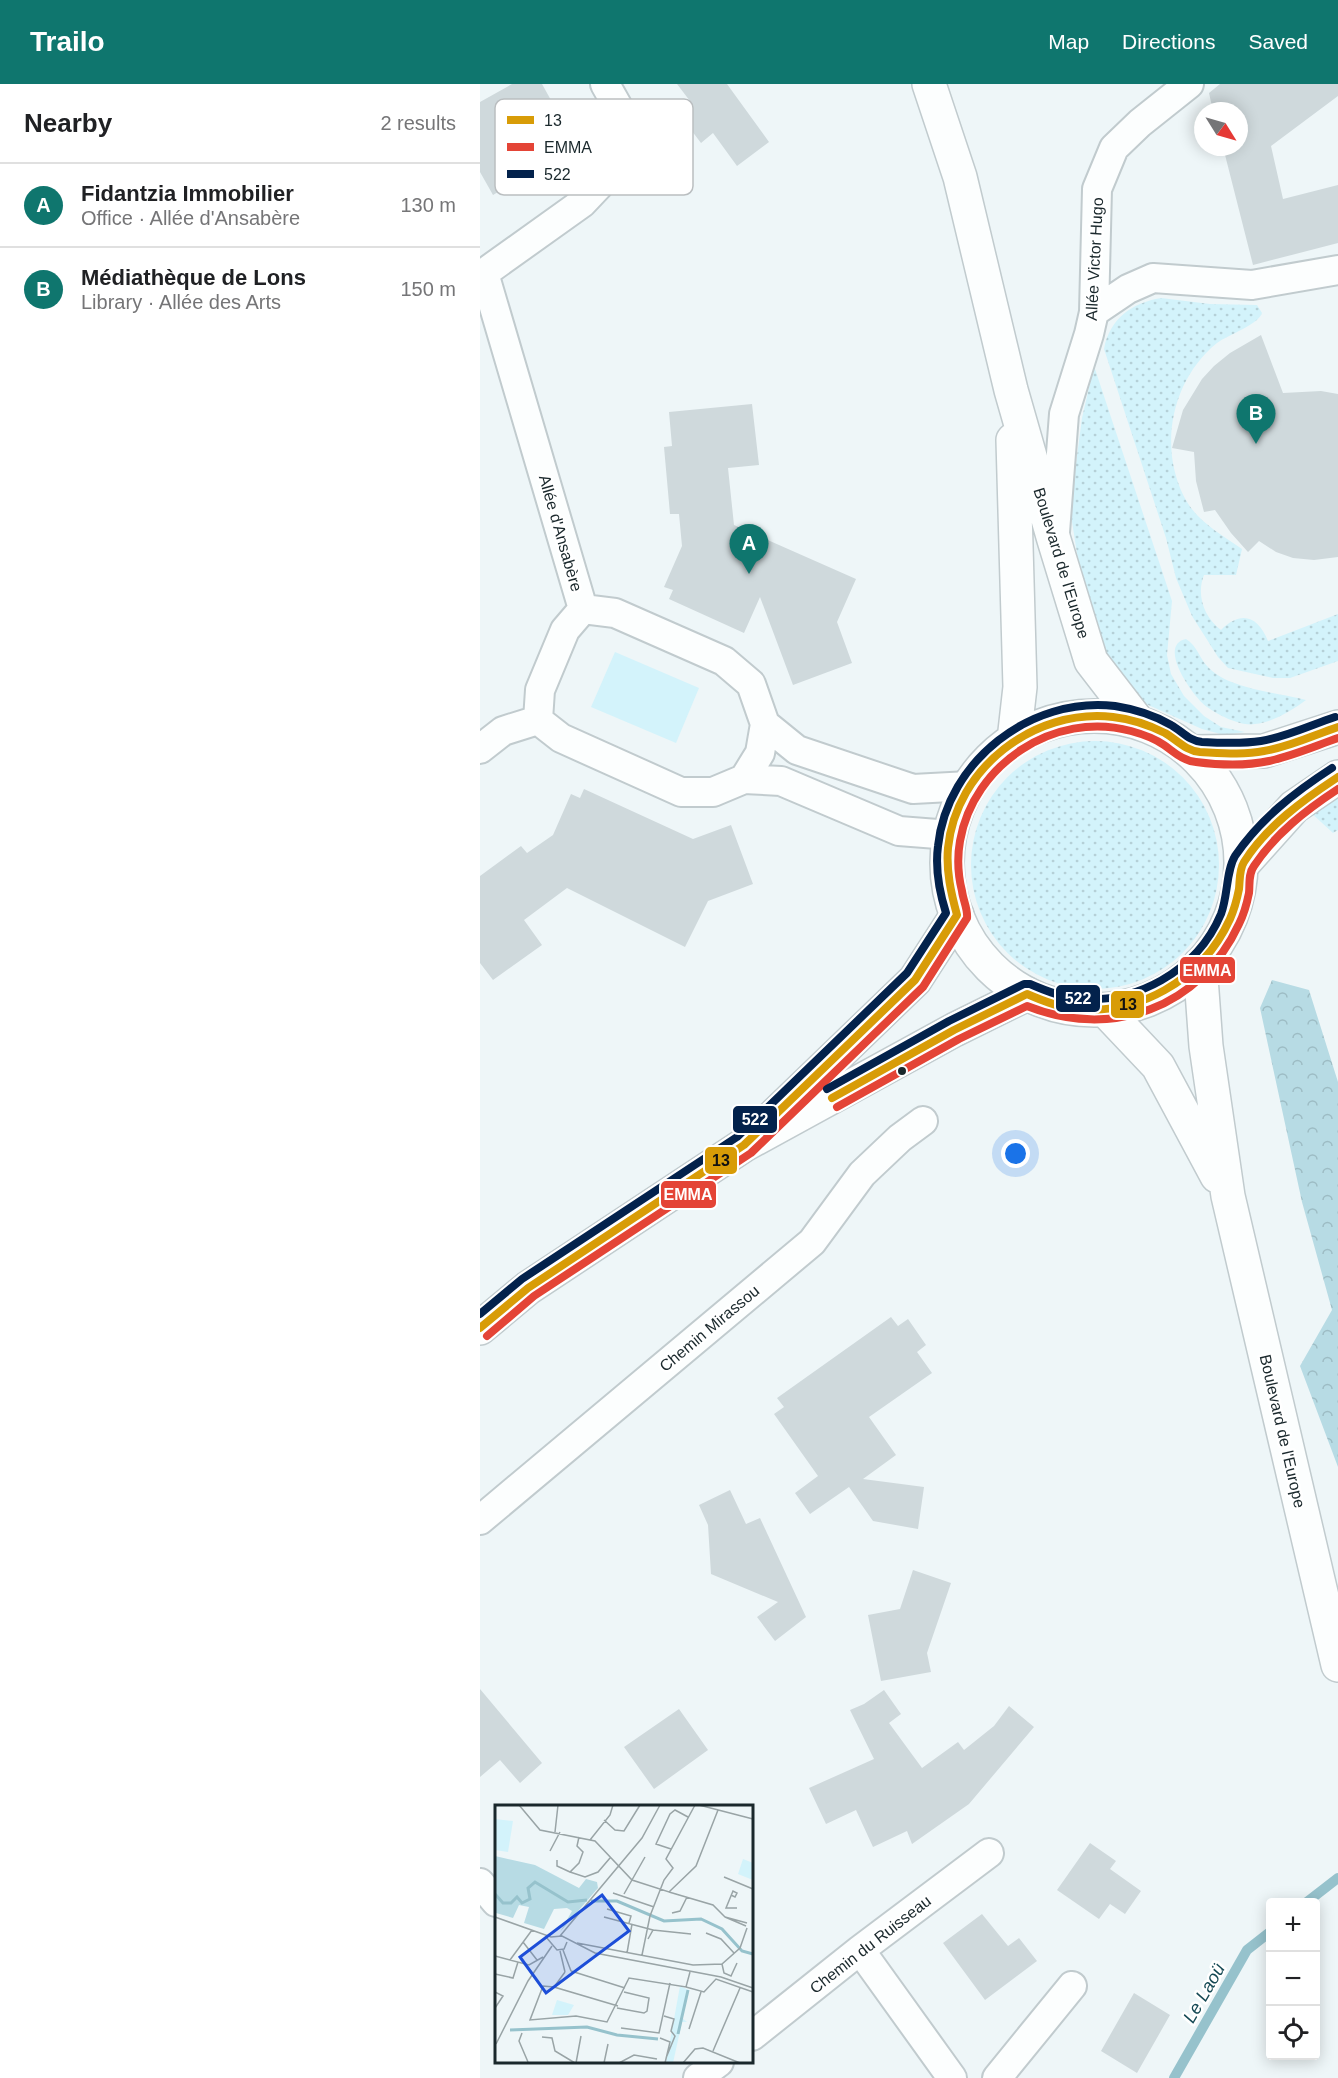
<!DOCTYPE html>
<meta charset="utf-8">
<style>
:root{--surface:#fff;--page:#f2f2f2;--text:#202124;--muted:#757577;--line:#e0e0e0;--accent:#0f766e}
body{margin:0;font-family:Arial,sans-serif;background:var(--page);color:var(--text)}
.controls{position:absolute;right:18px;bottom:18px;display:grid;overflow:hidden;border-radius:6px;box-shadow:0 3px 15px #0003}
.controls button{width:54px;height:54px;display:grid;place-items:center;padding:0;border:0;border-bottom:2px solid var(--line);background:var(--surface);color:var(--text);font:30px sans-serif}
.compass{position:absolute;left:714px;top:18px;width:54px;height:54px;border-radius:50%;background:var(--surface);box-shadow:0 3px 15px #0003;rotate:127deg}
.you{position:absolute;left:536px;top:1070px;width:21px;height:21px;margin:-15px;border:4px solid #fff;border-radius:50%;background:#1a73e8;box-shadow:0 0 0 9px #1a73e833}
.badge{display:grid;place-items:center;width:39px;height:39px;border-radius:50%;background:var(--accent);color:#fff;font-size:20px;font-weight:700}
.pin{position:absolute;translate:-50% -50px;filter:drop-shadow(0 2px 3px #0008)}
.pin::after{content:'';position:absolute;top:32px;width:21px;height:18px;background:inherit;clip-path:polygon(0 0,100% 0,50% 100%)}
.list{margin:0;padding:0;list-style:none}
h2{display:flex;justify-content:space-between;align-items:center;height:78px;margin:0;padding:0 24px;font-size:26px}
h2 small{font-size:20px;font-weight:400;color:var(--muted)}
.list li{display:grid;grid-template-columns:39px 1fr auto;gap:18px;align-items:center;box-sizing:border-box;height:84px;padding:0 24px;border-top:2px solid var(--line)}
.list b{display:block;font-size:22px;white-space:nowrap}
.list p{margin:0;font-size:20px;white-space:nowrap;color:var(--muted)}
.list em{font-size:20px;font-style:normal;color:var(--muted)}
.icon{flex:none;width:33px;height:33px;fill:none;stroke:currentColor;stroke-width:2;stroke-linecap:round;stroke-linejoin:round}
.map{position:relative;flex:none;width:858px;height:1994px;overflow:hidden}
header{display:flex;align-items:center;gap:36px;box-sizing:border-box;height:84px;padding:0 30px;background:var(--accent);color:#fff}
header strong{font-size:28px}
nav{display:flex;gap:33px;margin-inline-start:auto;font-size:21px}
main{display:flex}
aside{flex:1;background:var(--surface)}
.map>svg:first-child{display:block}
</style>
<header>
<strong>Trailo</strong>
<nav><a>Map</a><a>Directions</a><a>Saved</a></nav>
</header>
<main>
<aside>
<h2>Nearby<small>2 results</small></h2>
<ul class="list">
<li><span class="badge">A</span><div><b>Fidantzia Immobilier</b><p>Office · Allée d'Ansabère</p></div><em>130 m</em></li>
<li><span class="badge">B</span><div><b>Médiathèque de Lons</b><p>Library · Allée des Arts</p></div><em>150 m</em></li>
</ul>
</aside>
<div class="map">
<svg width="858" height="1994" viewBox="0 0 858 1994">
<defs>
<pattern id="grass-dots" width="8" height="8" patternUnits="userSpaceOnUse" patternTransform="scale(1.5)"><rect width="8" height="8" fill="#d3f3fb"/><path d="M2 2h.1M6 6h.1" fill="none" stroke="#b5d0d7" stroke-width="1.8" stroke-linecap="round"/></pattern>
<pattern id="forest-crowns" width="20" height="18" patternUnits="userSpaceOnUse" patternTransform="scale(1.5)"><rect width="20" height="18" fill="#b7dbe4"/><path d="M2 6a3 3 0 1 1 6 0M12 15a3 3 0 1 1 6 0" fill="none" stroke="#9dbcc4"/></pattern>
</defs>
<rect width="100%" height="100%" fill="#eef6f8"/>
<path fill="url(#grass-dots)" d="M681 214 730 220 777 221 782 229C779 240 748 251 737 259 691 296 677 366 707 418 719 438 743 452 762 465L756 491H724C716 511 724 533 741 546 761 526 778 532 788 557L858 530V577L810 594H793L748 584 738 573 712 532 696 494 686 454 624 265C630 234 652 219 681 214Z
M614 282 692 517 687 571 691 590 704 612 724 632 741 643 765 648 744 651 722 645 666 620 648 606 616 554 599 482 590 425 602 334Z
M706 555C717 561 720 576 729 584 749 605 799 609 826 616 811 627 793 638 775 640 762 643 738 631 727 623 714 614 676 561 706 555Z
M491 781a124 124 0 1 1 248 0a124 124 0 1 1-248 0Z
M858 708V746L853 749 829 727Z"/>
<path fill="url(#forest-crowns)" d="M792 896 829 906 858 998V1383L820 1282 852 1226 822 1118 780 924Z"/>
<path fill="#d3f3fb" d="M135 568 219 604 196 659 111 623Z"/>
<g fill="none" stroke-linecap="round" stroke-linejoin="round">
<path stroke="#96c2cc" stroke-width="10" d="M827 1818 858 1794
M694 1994 767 1866 790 1848"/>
</g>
<path fill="#cfd9dc" d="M32 0H62L72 18 66 22 74 37 32 62 48 90 13 111 0 88V18Z
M197 0H247L289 58 257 82 233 49 221 59 199 30 213 21Z
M740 0H858V12L791 62 803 115 858 101V159L773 181 743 63H759V27H733L729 9Z
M781 251 803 309 841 307 858 310V473L834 476 813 474 796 468 779 457 768 468 751 449 735 426 724 428 716 397 714 368 692 364 703 326 722 295 734 282 750 269Z
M272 320 279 381 248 384 254 441 376 495 357 538 372 579 313 601 280 513 264 549 189 515 193 506 184 503 202 462 199 430H190L184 363 192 362 189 328Z
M104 705 213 755 251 741 273 800 228 817 205 863 87 804 44 836 62 861 13 896 0 879V792L41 762 47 769 73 751 91 710 100 714Z
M411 1233 418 1242 428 1235 446 1261 437 1268 452 1289 389 1333 416 1371 383 1395 444 1403 438 1445 393 1437 369 1403 330 1430 315 1409 338 1392 294 1330 304 1323 297 1314Z
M250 1406 266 1440 280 1434 326 1533 295 1557 277 1533 298 1518 231 1490 228 1441 219 1421Z
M433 1486 471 1499 447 1569 451 1588 401 1597 388 1531 420 1525Z
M0 1605 62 1679 40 1699 20 1676 0 1693Z
M404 1606 421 1630 409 1639 442 1684 478 1658 484 1666 514 1642 529 1622 554 1643 489 1720 432 1760 427 1747 393 1763 376 1726 346 1740 329 1704 394 1675 370 1626 384 1620Z
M199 1625 228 1666 174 1705 144 1663Z
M610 1759 636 1777 630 1785 661 1807 645 1830 630 1820 619 1835 577 1806Z
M502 1830 528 1862 539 1854 557 1877 505 1916 463 1859Z
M654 1909 690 1931 657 1989 621 1967Z"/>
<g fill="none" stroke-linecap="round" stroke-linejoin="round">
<g stroke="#c1cbce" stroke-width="32">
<path id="minor" d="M4 189 102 119 138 81 147 39 125 0
M0 192 4 189 103 525
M614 228 648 205 673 194 772 201 858 186
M575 448 584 330 609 250 614 228 617 105 634 64 660 39 709 0
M103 525 135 529 244 577 271 600 285 640 317 666 433 705 489 702
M58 636 81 654 201 708H233L264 695 301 697 419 747 470 751
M58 636 60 606 85 546 103 525
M0 665 23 647 58 636
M264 695 280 669 285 640
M0 1436 332 1158 382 1090 420 1054 443 1037
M0 1799 16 1818
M380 1866 472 1994
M272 1952 380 1866 509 1769
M218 1994 239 1978
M517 1994 592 1902"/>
</g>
<g stroke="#c1cbce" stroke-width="36">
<path id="secondary" d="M713 668 784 667 858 643
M762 781 814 723 858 693
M293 1033 435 896 477 831
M0 1244 48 1204 264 1061 474 946 547 910"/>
</g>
<g stroke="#c1cbce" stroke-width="36">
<path id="primary" d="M449 0 480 93 531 306 574 456 611 577 658 638
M533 356 540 603 534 656
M467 779a147 147 0 1 1 294 0a147 147 0 1 1-294 0Z
M720 880 726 962 748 1112 858 1581
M625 926 678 982 737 1092"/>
</g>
<use href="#minor" stroke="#fcfefe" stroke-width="28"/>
<use href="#secondary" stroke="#fcfefe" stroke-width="33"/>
<use href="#primary" stroke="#fcfefe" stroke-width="33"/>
<g stroke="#fff" stroke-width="12">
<path id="bus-1" d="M352 1014 474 946 547 910C561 916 575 922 590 924 657 934 722 896 750 835 754 826 757 815 759 805 760 796 759 786 764 778 787 742 823 716 858 693
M0 1244 48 1204 264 1061 435 896 477 831C471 809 466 787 468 764 476 684 554 624 633 633 651 635 669 641 685 649 697 656 706 667 720 668 741 669 764 671 784 667 810 663 834 651 858 643"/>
</g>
<g stroke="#fff" stroke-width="12">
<path id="bus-2" d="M357 1023 479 955 547 922C632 956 720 924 759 840 764 830 767 819 769 809 770 800 768 790 774 782 795 750 826 726 858 705
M7 1252 54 1212 271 1069 443 903 487 834C488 825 483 816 482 807 478 791 477 774 480 757 493 681 574 626 651 647 662 650 674 654 684 661 694 668 703 677 716 678 739 681 766 682 789 677 812 672 835 662 858 654"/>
</g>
<g stroke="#fff" stroke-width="12">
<path id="bus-3" d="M347 1005 469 937 544 900H550C564 906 578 912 593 914 655 922 717 887 741 830 748 812 746 787 755 772 780 735 815 708 852 684
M0 1230 42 1195 257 1053 427 889 466 829C459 807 455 785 458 762 467 677 551 612 635 622 654 625 674 631 691 641 702 647 709 657 722 658 741 659 762 660 781 657 806 653 831 641 855 633"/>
</g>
<use href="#bus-1" stroke="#d89c07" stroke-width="8"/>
<use href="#bus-2" stroke="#e44436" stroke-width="8"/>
<use href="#bus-3" stroke="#03224c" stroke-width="8"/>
</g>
<circle fill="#1a282c" stroke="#fff" stroke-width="2" cx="422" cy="987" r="5"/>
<g text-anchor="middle" stroke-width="5" stroke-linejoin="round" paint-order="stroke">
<g font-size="16" fill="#1a282c" stroke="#fff">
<text transform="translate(614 175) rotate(-87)" y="6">Allée Victor Hugo</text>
<text transform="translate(81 449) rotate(74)" y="6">Allée d'Ansabère</text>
<text transform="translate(582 479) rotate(73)" y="6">Boulevard de l'Europe</text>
<text transform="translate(229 1244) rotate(-40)" y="6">Chemin Mirassou</text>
<text transform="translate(803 1347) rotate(77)" y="6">Boulevard de l'Europe</text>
<text transform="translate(390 1860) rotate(-38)" y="6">Chemin du Ruisseau</text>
</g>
<g font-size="18" font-style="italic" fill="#154954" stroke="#fff">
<text transform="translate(724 1909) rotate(-60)" y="6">Le Laoü</text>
</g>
</g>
<g transform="translate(15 1721)">
<rect width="258" height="258" fill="#eef6f8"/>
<path d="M185 181 194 185 187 213 192 217H187L178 258H171ZM62 195 79 200 73 210H57Z" fill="#d3f3fb"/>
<path d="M0 51 40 60 84 83 91 74 102 77 103 83 65 127 77 106 72 103 59 104 49 124 29 118 34 102 24 100 18 113 1 108Z" fill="#b7dbe4"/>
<path d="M248 54 258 58V75L243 69Z" fill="#d3f3fb"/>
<path d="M0 14 18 16 13 47 0 45Z" fill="#d3f3fb"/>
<path fill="none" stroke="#96c2cc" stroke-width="3" d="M0 89 8 98H16L22 92 27 98 35 94 33 83 40 77 73 97 92 95M96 96H122L169 116 206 114 227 124 247 146 258 149M15 225 92 222 122 230 163 234M183 229 193 185"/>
<path fill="none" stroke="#99a4a6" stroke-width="1.5" d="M24 0 45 25 100 36 137 75 174 87 201 61 223 5M204 0 258 14M109 15 120 25 129 26 145 0M60 27 63 0M95 35 115 10 118 0M176 44 161 39 175 9 180 5 193 12M55 46 65 27M62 55V61L75 67 84 58 88 47 82 41 84 32M75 67 90 72 103 67 115 53M229 72 258 84M174 87 218 100 230 112M118 88 159 102M129 89 150 52M236 90 240 92 242 88 238 86 231 103H242M112 104 136 111 134 118M177 108 185 106 192 92M0 112 56 132 67 131 100 148 226 172 258 183M109 112 158 125 153 134M251 121 230 112 252 118M158 125 196 129M211 128 226 134 239 148M65 131 147 33 165 0M51 132 62 145 69 144 72 137M28 137 42 155M82 138 198 160 227 159 245 143 252 123M68 145 76 166M65 146 70 167M132 148 137 119M147 150 155 111 169 75 178 63 171 54 200 0M0 151 34 160 48 152M15 155 37 125M227 159 229 168 236 171 242 158M76 166 130 183M70 167 59 182 123 201M0 169 18 173 23 157M59 182 48 181 35 215 81 211 112 217 134 173 191 182 195 167M191 182 209 187 221 174 258 187M0 187 8 191 0 203M122 203 149 208 152 206 154 193 129 187M169 211 179 214 176 226 180 231 171 253M126 223 164 228 175 178M194 224 206 187M27 228 24 236 33 257M47 232 57 233 60 246 80 258M165 233 175 237 170 258M1 239 33 176 57 141M218 246 245 183M81 258 86 231M109 258 113 239M124 258 139 250 162 254M188 258 200 244 208 243 245 258"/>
<path fill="#1d4ed8" fill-opacity="0.15" stroke="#1d4ed8" stroke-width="3" d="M107 90 134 126 51 188 25 152Z"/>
<rect width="258" height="258" fill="none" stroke="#1a282c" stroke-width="3"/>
</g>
<rect x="15" y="15" width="198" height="96" rx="9" fill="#fff" stroke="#babec0" stroke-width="1.5"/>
<rect x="27" y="32" width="27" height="8" fill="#d89c07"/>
<rect x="27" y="59" width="27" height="8" fill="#e44436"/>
<rect x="27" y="86" width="27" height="8" fill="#03224c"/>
<g font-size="16" fill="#1a282c">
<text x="64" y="42">13</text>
<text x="64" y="69">EMMA</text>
<text x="64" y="96">522</text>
</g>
<g stroke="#fff" stroke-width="2">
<rect x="699" y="872" width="57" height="28" rx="6" fill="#e44436"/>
<rect x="575" y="900" width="46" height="29" rx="6" fill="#03224c"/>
<rect x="630" y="906" width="35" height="29" rx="6" fill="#d89c07"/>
<rect x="252" y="1021" width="46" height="29" rx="6" fill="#03224c"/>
<rect x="224" y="1062" width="34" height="29" rx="6" fill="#d89c07"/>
<rect x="180" y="1096" width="57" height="29" rx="6" fill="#e44436"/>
</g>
<g font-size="16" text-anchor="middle" font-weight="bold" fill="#fff">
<text x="727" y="892">EMMA</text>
<text x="598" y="920">522</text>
<text x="275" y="1041">522</text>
<text x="208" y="1116">EMMA</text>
</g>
<g font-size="16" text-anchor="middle" font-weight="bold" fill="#111">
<text x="648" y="926">13</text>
<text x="241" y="1082">13</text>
</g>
</svg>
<div class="controls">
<button>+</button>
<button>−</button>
<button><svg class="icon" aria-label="locate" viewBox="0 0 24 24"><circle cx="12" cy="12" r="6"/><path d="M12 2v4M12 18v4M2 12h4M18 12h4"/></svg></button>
</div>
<svg class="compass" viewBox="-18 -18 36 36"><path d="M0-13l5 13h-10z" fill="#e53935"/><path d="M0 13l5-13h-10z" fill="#757577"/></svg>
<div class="you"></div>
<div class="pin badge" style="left:269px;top:490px">A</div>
<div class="pin badge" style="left:776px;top:360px">B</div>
</div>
</main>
